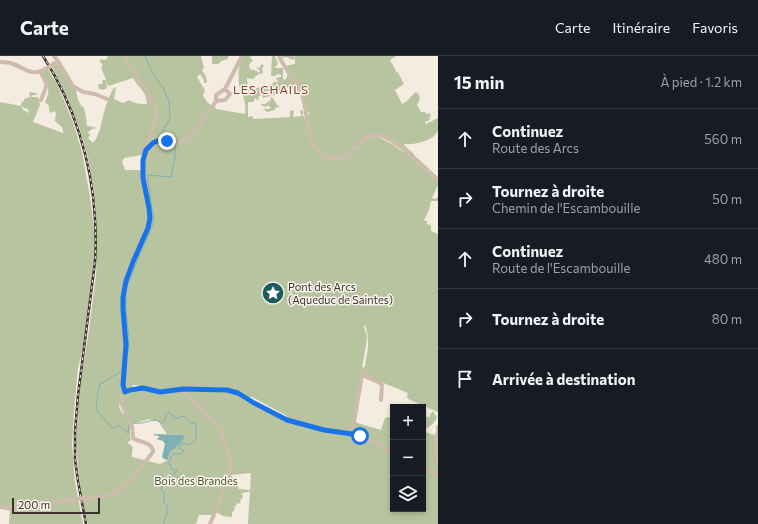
<!DOCTYPE html>
<html lang="fr">
<meta charset="utf-8">
<style>
:root{--surface:#171b24;--page:#242831;--text:#f1f3f6;--muted:#9ea1a6;--line:#363941}
body{margin:0;font-family:Commissioner,sans-serif;background:var(--page);color:var(--text)}
.controls{position:absolute;right:12px;bottom:12px;display:grid;overflow:hidden;border-radius:0px;box-shadow:0 2px 6px #0003}
.controls button{width:36px;height:36px;display:grid;place-items:center;padding:0;border:0;border-bottom:1px solid var(--line);background:var(--surface);color:var(--text);font:20px sans-serif}
.scale{position:absolute;left:12px;bottom:10px;width:88px;box-sizing:border-box;padding-left:4px;border:2px solid #3b302b;border-top:0;font-size:11px;line-height:14px;white-space:nowrap;color:#3b302b;-webkit-text-stroke:3px #fbf5ee;paint-order:stroke}
.stop{position:absolute;width:12px;height:12px;margin:-9px;border:3px solid #1a73e8;border-radius:50%;background:#fff}
.stop.end{background:#1a73e8;border-color:#fff;box-shadow:0 1px 4px #0008}
.list{margin:0;padding:0;list-style:none}
h2{display:flex;justify-content:space-between;align-items:center;height:52px;margin:0;padding:0 16px;font-size:17px}
h2 small{font-size:13px;font-weight:400;color:var(--muted)}
.list li{display:grid;grid-template-columns:26px 1fr auto;gap:12px;align-items:center;box-sizing:border-box;height:60px;padding:0 16px;border-top:1px solid var(--line)}
.list b{display:block;font-size:15px;white-space:nowrap}
.list p{margin:0;font-size:13px;white-space:nowrap;color:var(--muted)}
.list em{font-size:13px;font-style:normal;color:var(--muted)}
.icon{flex:none;width:22px;height:22px;fill:none;stroke:currentColor;stroke-width:2;stroke-linecap:round;stroke-linejoin:round}
.map{position:relative;flex:none;width:438px;height:468px;overflow:hidden}
header{display:flex;align-items:center;gap:24px;box-sizing:border-box;height:56px;padding:0 20px;background:var(--surface);border-bottom:1px solid var(--line)}
header strong{font-size:19px}
nav{display:flex;gap:22px;margin-inline-start:auto;font-size:14px}
main{display:flex}
aside{flex:1;background:var(--surface)}
.map>svg:first-child{display:block}
</style>
<header>
<strong>Carte</strong>
<nav><a>Carte</a><a>Itinéraire</a><a>Favoris</a></nav>
</header>
<main>
<div class="map">
<svg width="438" height="468" viewBox="0 0 438 468">
<rect width="100%" height="100%" fill="#f4ebe1"/>
<path fill="#b8c4a0" fill-rule="evenodd" d="M108 0H201L204 12 202 14 206 21 207 26 206 27H204V24L200 18 197 21 205 34 203 40 208 47 216 52V53L245 58C246 51 244 40 241 33 240 30 239 31 239 28 238 19 239 9 241 0H251L250 2 253 4 249 9 250 13 257 15 258 17 260 16V15L256 11 259 12 262 8 264 10 262 12 263 17 257 19 253 23 247 22 248 31 251 32 249 33V34L272 28 275 25 277 27 278 26 276 22 281 21V19L278 18 274 20H271L272 0H275L278 8 275 11 276 12H283V23L285 24 287 21 288 16 284 10 295 8V3L292 4 291 2 290 3 287 1 284 2 281 0H293L295 2V0H396L390 4 397 17 398 16 404 28 395 34 402 48C409 45 410 40 416 36 421 39 420 44 417 49L421 56H425L427 58 430 57 431 60 429 61 430 63 428 65H425L426 68 438 62C438 65 438 71 438 74 434 85 415 89 404 88V89L414 98V99L381 81 373 79 355 89 357 94 359 90 367 83 374 81H378L394 89 399 93 406 97 438 126V129L432 142 435 143 438 141V145H431L429 154 425 162 424 165H427V168L431 169V175L438 178V356L408 343 407 340 408 337 364 319V315C367 297 371 287 365 268L364 271 367 280 366 289 351 375 349 377 323 374 286 361 287 360 252 341H243L284 365 292 366 302 371 325 376 347 379 366 383 393 397V453H423V375L437 380 436 371 438 368V468H248L251 417 231 419 236 426 239 433 250 434 249 436 242 437 243 441 240 445 241 447 236 448V451L233 450 235 453 232 457V461L223 460 216 456 211 459H199L196 468H88L84 452 79 421 76 386 79 336 89 274 96 219 97 187 96 156 94 135 88 101 80 74 68 44 52 10 58 8 76 33C77 40 78 48 84 52L86 61 87 70H89L97 72 92 73 88 76 90 79 88 82 93 87C101 77 101 65 105 53 107 46 110 39 113 33L116 31 114 43 123 47 129 44C135 48 140 48 147 48 147 36 138 31 133 22L108 30 106 25 107 32 103 34 99 33 98 28H103L102 26 103 24H106L101 11 103 9 100 6V3L106 4ZM282 29 286 30 290 34 299 33 305 53 309 56V58L307 61 310 84 304 60H303V55L301 54 300 56 302 60 293 61 294 55 291 54 290 56V61L253 63V61L251 60 248 61V46H254V42L257 44 259 43 258 41 260 40 261 35 263 42 282 37 284 36 282 35 280 30ZM144 95 142 120 141 114H125L122 106 124 102 142 99ZM122 329C126 335 129 335 133 329H137L139 331H147L161 334 218 331 230 334 156 336 142 333 126 337 123 340V351L126 358H123L119 351 120 342 123 336ZM149 363 158 365 167 378 183 379 168 398V404L160 408 132 401V395L133 391 128 387V386L131 384 130 381V371L132 368Z
M212 0H228L229 1 227 3 220 6 219 8H212Z
M48 13 58 30 73 66 82 96 90 141 95 179 94 205 85 284 78 312 74 355 72 388 75 426 83 468H9L10 455 0 451V46L16 49 19 50 21 49 23 54 29 57 28 53 24 52 21 49 22 45 24 46V43L30 41 29 36 36 37 37 39H33L31 41H38L40 49 33 66 63 77C64 71 59 69 55 65L56 57 55 55 50 57 49 54V50L45 46C51 34 48 28 42 17Z
M271 41 273 42 277 49 279 50V51L275 52V54L267 56 263 53H269L271 52 268 49 266 51 261 49V48H265L271 44Z
M433 355 434 357 437 361C435 366 432 369 427 372L423 370V364H425L427 360 430 362V359Z
M388 361H393V395L354 376V366L381 374 385 362Z"/>
<path fill="#7fb0b2" d="M154 378 183 379 184 382C182 386 174 393 170 396L168 401V404L164 403 162 401 165 388 163 385 157 383V382H159V380L154 379Z"/>
<g fill="none" stroke-linecap="round" stroke-linejoin="round">
<path stroke="#7fb0b2" stroke-width="1" d="M145 0 152 16 163 32 169 45 170 62 159 83
M128 295 129 282 126 256V233L138 203 150 176 154 164 147 119 171 121 175 100V87
M123 314 99 329 96 352 97 355 112 372 120 370 128 377 129 369
M132 368C135 367 139 367 142 367 150 365 154 362 162 367L164 366 166 359 169 356 174 362H177L183 360 191 367H196V383L189 389 181 387 179 392 184 395 181 398H173L171 401 169 407 172 413 177 415C172 421 165 426 161 433L164 436V446L167 450V457L164 465V468"/>
<path stroke="#cdbbac" stroke-width="4" d="M54 0 58 5 73 30 83 36 95 38 107 43
M124 0 156 51 157 60 146 91 143 115 144 129 149 152 150 162 148 172 133 206 126 225 123 241V253L126 289 123 329 125 336
M279 0C285 14 299 29 303 42 308 59 306 81 318 95 321 99 326 101 331 102 354 107 356 78 377 79 394 80 425 112 438 124
M0 6C5 6 9 6 13 8 25 12 28 19 42 15
M40 15C49 31 47 28 41 44
M225 33 230 38 225 44 216 45V39L225 33 242 0
M146 94 157 85C163 85 177 87 182 86 191 84 211 53 216 45
M362 319 380 327 382 329 381 344
M183 333 184 335 211 363 220 373 231 408 224 434 210 468
M438 376C434 384 437 399 438 407
M352 378 363 313
M423 412 438 420
M84 442C94 441 104 442 112 438 130 431 141 410 153 396 153 386 140 387 133 382L132 370 121 347 122 338 130 334 143 332 160 336 183 333 227 334 238 337 254 347 287 364 323 374 352 378 360 380 379 388 393 396
M0 451C19 454 36 449 55 446 61 445 68 444 74 444"/>
<g stroke="#3b302b" stroke-width="2.5">
<path id="rail" d="M43 0C74 48 92 106 95 163 96 178 96 192 95 206L78 339 75 375V403L78 425 86 468"/>
</g>
<use href="#rail" stroke="#fbf5ee" stroke-width="1" stroke-dasharray="3" stroke-linecap="butt"/>
<path stroke="#cdbbac" stroke-width="4" d="M42 15 55 7
M74 444 84 442"/>
</g>
<g fill="none" stroke-linecap="round" stroke-linejoin="round">
<path stroke="#1a73e8" stroke-width="5" d="M167 85H157L153 87 146 94 143 104V122L149 152 150 162 148 172 133 206 126 225 123 241V253L126 289 123 329 125 336 130 334 143 332 160 336 183 333 227 334 238 337 254 347 287 364 324 374 352 378 360 380"/>
</g>
<defs>
<g id="sight-disc" transform="scale(1.15)"><circle r="9.5" fill="#1f5a5e" stroke="#fbf5ee"/><path d="M0-6L1.8-2.2L6-1.7L2.9 1.2L3.7 5.4L0 3.3L-3.7 5.4L-2.9 1.2L-6-1.7L-1.8-2.2Z" fill="#fff"/></g>
</defs>
<g fill-rule="evenodd">
<use href="#sight-disc" x="273" y="237"/>
</g>
<g text-anchor="middle" stroke-width="3" stroke-linejoin="round" paint-order="stroke">
<g font-size="11" fill="#3b302b" stroke="#fbf5ee" text-anchor="start">
<text x="288" y="235">Pont des Arcs<tspan x="288" dy="13">(Aqueduc de Saintes)</tspan></text>
</g>
<g font-size="11" fill="#4a5a2e" stroke="#fbf5ee">
<text x="196" y="429">Bois des Brandes</text>
</g>
<g font-size="12" letter-spacing="1" fill="#8c3b22" stroke="#fbf5ee">
<text x="271" y="38">LES CHAILS</text>
</g>
</g>
</svg>
<div class="controls">
<button>+</button>
<button>−</button>
<button><svg class="icon" aria-label="layers" viewBox="0 0 24 24"><path d="M12 4l9 5-9 5-9-5zM3 14l9 5 9-5"/></svg></button>
</div>
<div class="scale">200 m</div>
<div class="stop" style="left:360px;top:380px"></div>
<div class="stop end" style="left:167px;top:85px"></div>
</div>
<aside>
<h2>15 min<small>À pied · 1.2 km</small></h2>
<ul class="list">
<li><svg class="icon" aria-label="ahead" viewBox="0 0 24 24"><path d="M12 20V5M6 11l6-6 6 6"/></svg><div><b>Continuez</b><p>Route des Arcs</p></div><em>560 m</em></li>
<li><svg class="icon" aria-label="right" viewBox="0 0 24 24"><path d="M7 20v-9h11M14 6l5 5-5 5"/></svg><div><b>Tournez à droite</b><p>Chemin de l'Escambouille</p></div><em>50 m</em></li>
<li><svg class="icon" aria-label="ahead" viewBox="0 0 24 24"><path d="M12 20V5M6 11l6-6 6 6"/></svg><div><b>Continuez</b><p>Route de l'Escambouille</p></div><em>480 m</em></li>
<li><svg class="icon" aria-label="right" viewBox="0 0 24 24"><path d="M7 20v-9h11M14 6l5 5-5 5"/></svg><div><b>Tournez à droite</b></div><em>80 m</em></li>
<li><svg class="icon" aria-label="arrive" viewBox="0 0 24 24"><path d="M6 21V4h12l-3 4 3 4H6"/></svg><div><b>Arrivée à destination</b></div></li>
</ul>
</aside>
</main>
